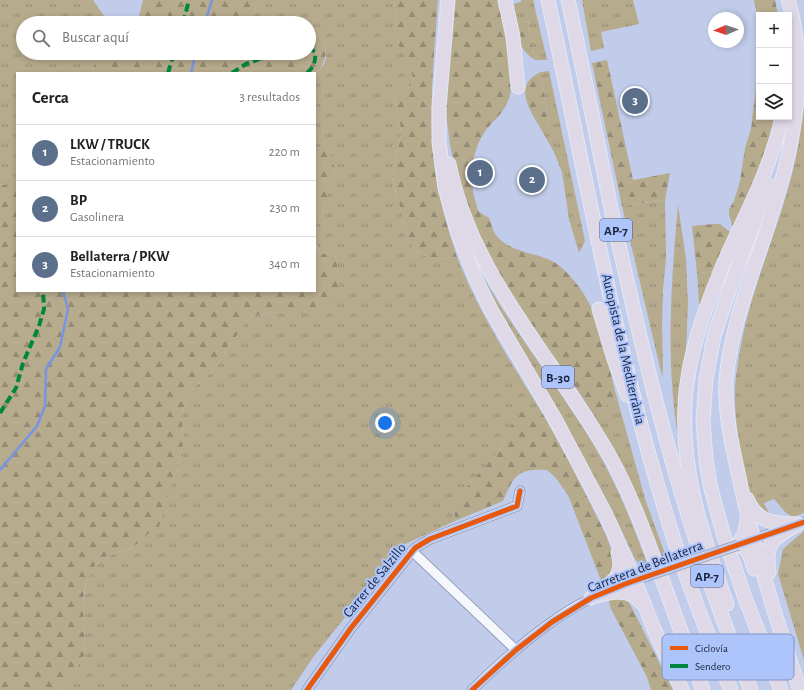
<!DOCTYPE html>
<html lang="es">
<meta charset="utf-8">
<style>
:root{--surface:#fff;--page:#f2f2f2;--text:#222;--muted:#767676;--line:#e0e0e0;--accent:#b45309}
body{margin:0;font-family:"Alegreya Sans",sans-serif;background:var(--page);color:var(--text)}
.controls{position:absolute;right:12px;top:12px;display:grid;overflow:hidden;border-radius:0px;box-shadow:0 2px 6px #0003}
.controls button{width:36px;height:36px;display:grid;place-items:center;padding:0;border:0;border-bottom:1px solid var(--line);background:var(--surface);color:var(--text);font:20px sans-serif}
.compass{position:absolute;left:708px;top:12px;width:36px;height:36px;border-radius:50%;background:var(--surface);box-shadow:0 2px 6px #0003;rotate:268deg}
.you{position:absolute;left:385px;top:423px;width:14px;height:14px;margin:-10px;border:3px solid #fff;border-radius:50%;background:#1a73e8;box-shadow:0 0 0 6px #1a73e833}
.badge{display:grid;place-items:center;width:26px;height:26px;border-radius:50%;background:var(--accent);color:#fff;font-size:13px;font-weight:700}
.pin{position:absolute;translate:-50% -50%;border:2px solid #fff;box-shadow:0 1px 4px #0006}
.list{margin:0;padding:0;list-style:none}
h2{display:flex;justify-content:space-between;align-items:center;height:52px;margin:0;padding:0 16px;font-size:17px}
h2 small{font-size:13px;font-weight:400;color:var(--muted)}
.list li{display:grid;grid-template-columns:26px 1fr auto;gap:12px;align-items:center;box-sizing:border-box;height:56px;padding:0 16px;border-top:1px solid var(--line)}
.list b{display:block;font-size:15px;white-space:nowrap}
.list p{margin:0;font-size:13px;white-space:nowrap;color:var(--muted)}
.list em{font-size:13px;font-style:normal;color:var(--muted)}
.icon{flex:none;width:22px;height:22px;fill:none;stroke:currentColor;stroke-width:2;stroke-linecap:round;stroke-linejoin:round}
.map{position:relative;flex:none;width:804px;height:690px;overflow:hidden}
.search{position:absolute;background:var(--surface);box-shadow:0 2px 6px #0003;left:16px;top:16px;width:300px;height:44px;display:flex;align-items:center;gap:10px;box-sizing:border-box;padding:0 14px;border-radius:22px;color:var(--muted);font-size:15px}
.panel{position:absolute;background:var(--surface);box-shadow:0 2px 6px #0003;left:16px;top:72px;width:300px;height:220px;border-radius:0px}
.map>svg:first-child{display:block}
</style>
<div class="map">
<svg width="804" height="690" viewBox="0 0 804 690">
<defs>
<pattern id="grass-tufts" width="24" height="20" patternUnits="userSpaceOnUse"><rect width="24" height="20" fill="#b7ab8d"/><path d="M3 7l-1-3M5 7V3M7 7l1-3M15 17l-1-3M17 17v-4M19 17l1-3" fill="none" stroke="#948b74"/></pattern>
<pattern id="forest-firs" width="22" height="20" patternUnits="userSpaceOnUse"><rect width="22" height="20" fill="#b7ab8d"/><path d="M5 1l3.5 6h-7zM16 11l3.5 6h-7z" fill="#948b74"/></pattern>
</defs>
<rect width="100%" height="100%" fill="#c0ccea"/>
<path fill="url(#grass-tufts)" d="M0 0H93L109 23H23V53H97L92 73H17V186H10L0 184Z
M257 0H394C397 14 393 29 399 43 402 54 416 72 412 84 409 92 400 90 394 94L396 107 400 123 401 134 392 178 410 243C422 260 437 261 457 257 478 311 510 361 541 411L530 410 509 430 500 450 464 490 454 504 455 521 403 545 314 656 291 690H60L84 656 85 645 83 605 86 583 90 574 95 565 104 557 133 547 141 541 148 534 171 485 179 465 183 444 182 413 190 393 196 385 212 372 246 322 255 315 285 312H295L338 291V269L334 249 325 254H320C315 243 313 230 315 218 317 202 341 183 333 166 330 160 324 154 320 148H315V75L324 64 326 59V47L311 33H309V23H251Z
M521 0H533L547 60H535L528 21 513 23 509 5 521 2Z
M582 0H633L639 24 601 32 604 48 591 51Z
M549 71 585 241 579 253 569 219 562 172 554 152 542 131 549 125 541 72Z
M804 95V513L793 517 786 513 774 499 764 503 770 515C752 509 747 485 743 467 739 442 734 415 735 389 735 380 737 371 738 362 748 294 777 235 793 170 799 145 802 120 804 95Z
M665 200 666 257 663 290 662 324 663 371 662 376 622 206Z
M678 205 686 259 688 304 682 441 679 442C665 363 671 284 678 205Z
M480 271C514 333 559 387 595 447 618 486 634 527 649 569L644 568V570L635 559 616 519 571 437 488 297Z
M717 271 702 305 699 304 697 273Z
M617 398 646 502 668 562 663 564 643 509 630 482 593 414Z
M804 531V660L778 574 783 549Z"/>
<path fill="url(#forest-firs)" d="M143 0H257L251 23H133L138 20Z
M394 0H438C434 59 427 118 436 177 440 204 449 231 457 257 437 261 422 260 410 243L392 178 401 134 400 123 396 107 394 94C400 90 409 92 412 84 416 72 402 54 398 43 393 29 397 14 394 0Z
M452 0H499C504 20 507 39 510 60 511 70 513 80 511 90 507 115 491 119 481 138 471 157 469 183 476 203 477 205 477 210 479 211 481 214 486 216 489 218 491 222 492 228 494 232 505 251 532 252 550 260 559 264 569 274 575 282 601 312 607 361 617 398L593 414 578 391 541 342 518 307 481 245 456 174 450 145 446 112V86Z
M754 0H775L778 15H759V117H779L778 124 717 271 697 273 692 226 714 224H720L730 232 733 227 729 215V209L734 201 740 181 745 148 751 129 755 96 758 55 757 15Z
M528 21 535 60C521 51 517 39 513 23Z
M309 33C333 35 328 62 315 75V73H92L97 53H309Z
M607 60 633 180 670 173 665 200 622 206 592 63Z
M541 72 549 126 542 131C531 112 511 85 541 72Z
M315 148C318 148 322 148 324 149 335 153 336 174 333 183 329 195 321 206 315 216Z
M0 184 10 186H17V291H315V244L320 254H325L334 249 338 269 339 285 337 296 335 302 318 313 285 312 255 315 246 322 212 372 196 385 190 393 182 413 183 444 179 465 171 485 158 530 148 534 141 541 133 547 104 557 95 565 86 583 84 594 83 605 85 645 84 656 60 690H0Z
M530 410 541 411C559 442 576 474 592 507 601 526 615 548 614 570L602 583 568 495 555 477 547 470C517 468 514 476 503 501L455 521 454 504 464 490 500 450 509 430 520 412Z
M608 599 628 600 673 690H651L647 677 611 609Z"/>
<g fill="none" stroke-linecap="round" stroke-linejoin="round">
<path stroke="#7794e5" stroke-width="2.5" d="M205 23 212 0
M191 73 196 53
M0 470 37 426 45 406 46 369 60 347 68 309 63 291"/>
<g stroke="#96a0ba" stroke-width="11">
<path id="minor" d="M749 541 804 522
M412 551 516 650
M610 590 647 576
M307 690 351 628 415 548 430 539 517 506 520 491
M472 690C505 658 555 614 596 596"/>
</g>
<g stroke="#e3e8f6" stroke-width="15">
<path id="highway" d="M448 0 439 108V142L445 188 458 234 476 279 491 310 555 419 606 515 635 581 654 629 682 690
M505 0 513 37 518 87
M548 0C587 182 619 368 676 546 692 595 711 643 731 690
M568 0C584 72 598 145 613 218 648 378 687 539 751 690
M788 0C793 14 795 30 797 45 804 120 780 192 756 261 743 299 730 338 726 379 724 412 732 445 739 477 754 550 776 620 800 690
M449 164C472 279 558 362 613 462 633 500 647 539 662 579 675 616 689 653 703 690
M768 185 735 274 714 336 706 379 703 421 706 459 710 485 723 533 745 598 781 690
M599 309 614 359 627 395
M747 499C757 523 775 524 798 524
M747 520 745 533 738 545C749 547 751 559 754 569
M769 572C764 541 774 538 798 524
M596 596C614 591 629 588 642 603
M591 598C608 584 626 578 618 553
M727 604C701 533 675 454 688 377 694 338 708 302 723 265 744 217 771 169 782 117"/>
</g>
<use href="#minor" stroke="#f6f7fc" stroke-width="9"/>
<use href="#highway" stroke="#dfd8e6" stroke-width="13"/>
<g stroke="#96a0ba" stroke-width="11" stroke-linecap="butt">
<path id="minor-bridge" d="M647 576 738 545"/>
</g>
<use href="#minor-bridge" stroke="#f6f7fc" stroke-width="9"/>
<path stroke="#00873e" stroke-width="4" stroke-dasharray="8 4" stroke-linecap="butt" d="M183 23 189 0
M168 73 174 53
M232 73 246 64 276 53
M307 73C314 67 316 61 315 52L309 47
M0 413 16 388 23 363 39 326 44 309 43 291"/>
<g stroke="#aec5fb" stroke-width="8">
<path id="cycleway" d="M307 690 351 628 415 548 430 539 517 506 520 491
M472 690 516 650 552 622 591 598 625 584 804 522"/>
</g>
<use href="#cycleway" stroke="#e8590c" stroke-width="5"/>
</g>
<g text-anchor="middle" stroke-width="4" stroke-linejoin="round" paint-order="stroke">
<g fill="#aec5fb" stroke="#465475" stroke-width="1">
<rect x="600" y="219" width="32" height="22" rx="3"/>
<rect x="542" y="366" width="32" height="22" rx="3"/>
<rect x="691" y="565" width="32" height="22" rx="3"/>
</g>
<g font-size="13" font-weight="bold" fill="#19233c">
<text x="616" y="235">AP-7</text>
<text x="558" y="382">B-30</text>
<text x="707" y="581">AP-7</text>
</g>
<g font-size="14" fill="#19233c" stroke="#aec5fb">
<text transform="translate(624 349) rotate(77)" y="5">Autopista de la Mediterrània</text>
<text transform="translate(645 566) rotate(-21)" y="5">Carretera de Bellaterra</text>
<text transform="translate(374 580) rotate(-51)" y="5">Carrer de Salzillo</text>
</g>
</g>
<rect x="662" y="634" width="132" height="46" rx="6" fill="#aec5fb" stroke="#8194c2" stroke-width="1"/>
<rect x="670" y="646" width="18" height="4" fill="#e8590c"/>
<rect x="670" y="664" width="18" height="4" fill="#00873e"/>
<g font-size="11" fill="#19233c">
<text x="695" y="652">Ciclovía</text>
<text x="695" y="670">Sendero</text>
</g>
</svg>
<div class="controls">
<button>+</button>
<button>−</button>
<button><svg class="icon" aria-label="layers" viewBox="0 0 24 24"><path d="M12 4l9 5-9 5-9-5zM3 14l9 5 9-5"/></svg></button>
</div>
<svg class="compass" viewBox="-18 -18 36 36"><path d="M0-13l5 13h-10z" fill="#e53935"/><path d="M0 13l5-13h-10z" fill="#767676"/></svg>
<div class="you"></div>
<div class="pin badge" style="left:480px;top:173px;background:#5c6f8a">1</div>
<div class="pin badge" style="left:532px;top:180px;background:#5c6f8a">2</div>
<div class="pin badge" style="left:635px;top:101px;background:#5c6f8a">3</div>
<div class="search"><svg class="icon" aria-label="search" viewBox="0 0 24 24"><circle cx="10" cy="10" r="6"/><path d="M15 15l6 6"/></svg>Buscar aquí</div>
<section class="panel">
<h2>Cerca<small>3 resultados</small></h2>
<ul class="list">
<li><span class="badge" style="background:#5c6f8a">1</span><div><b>LKW / TRUCK</b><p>Estacionamiento</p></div><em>220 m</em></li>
<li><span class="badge" style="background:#5c6f8a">2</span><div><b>BP</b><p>Gasolinera</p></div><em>230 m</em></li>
<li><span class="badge" style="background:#5c6f8a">3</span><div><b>Bellaterra / PKW</b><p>Estacionamiento</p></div><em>340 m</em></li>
</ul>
</section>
</div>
